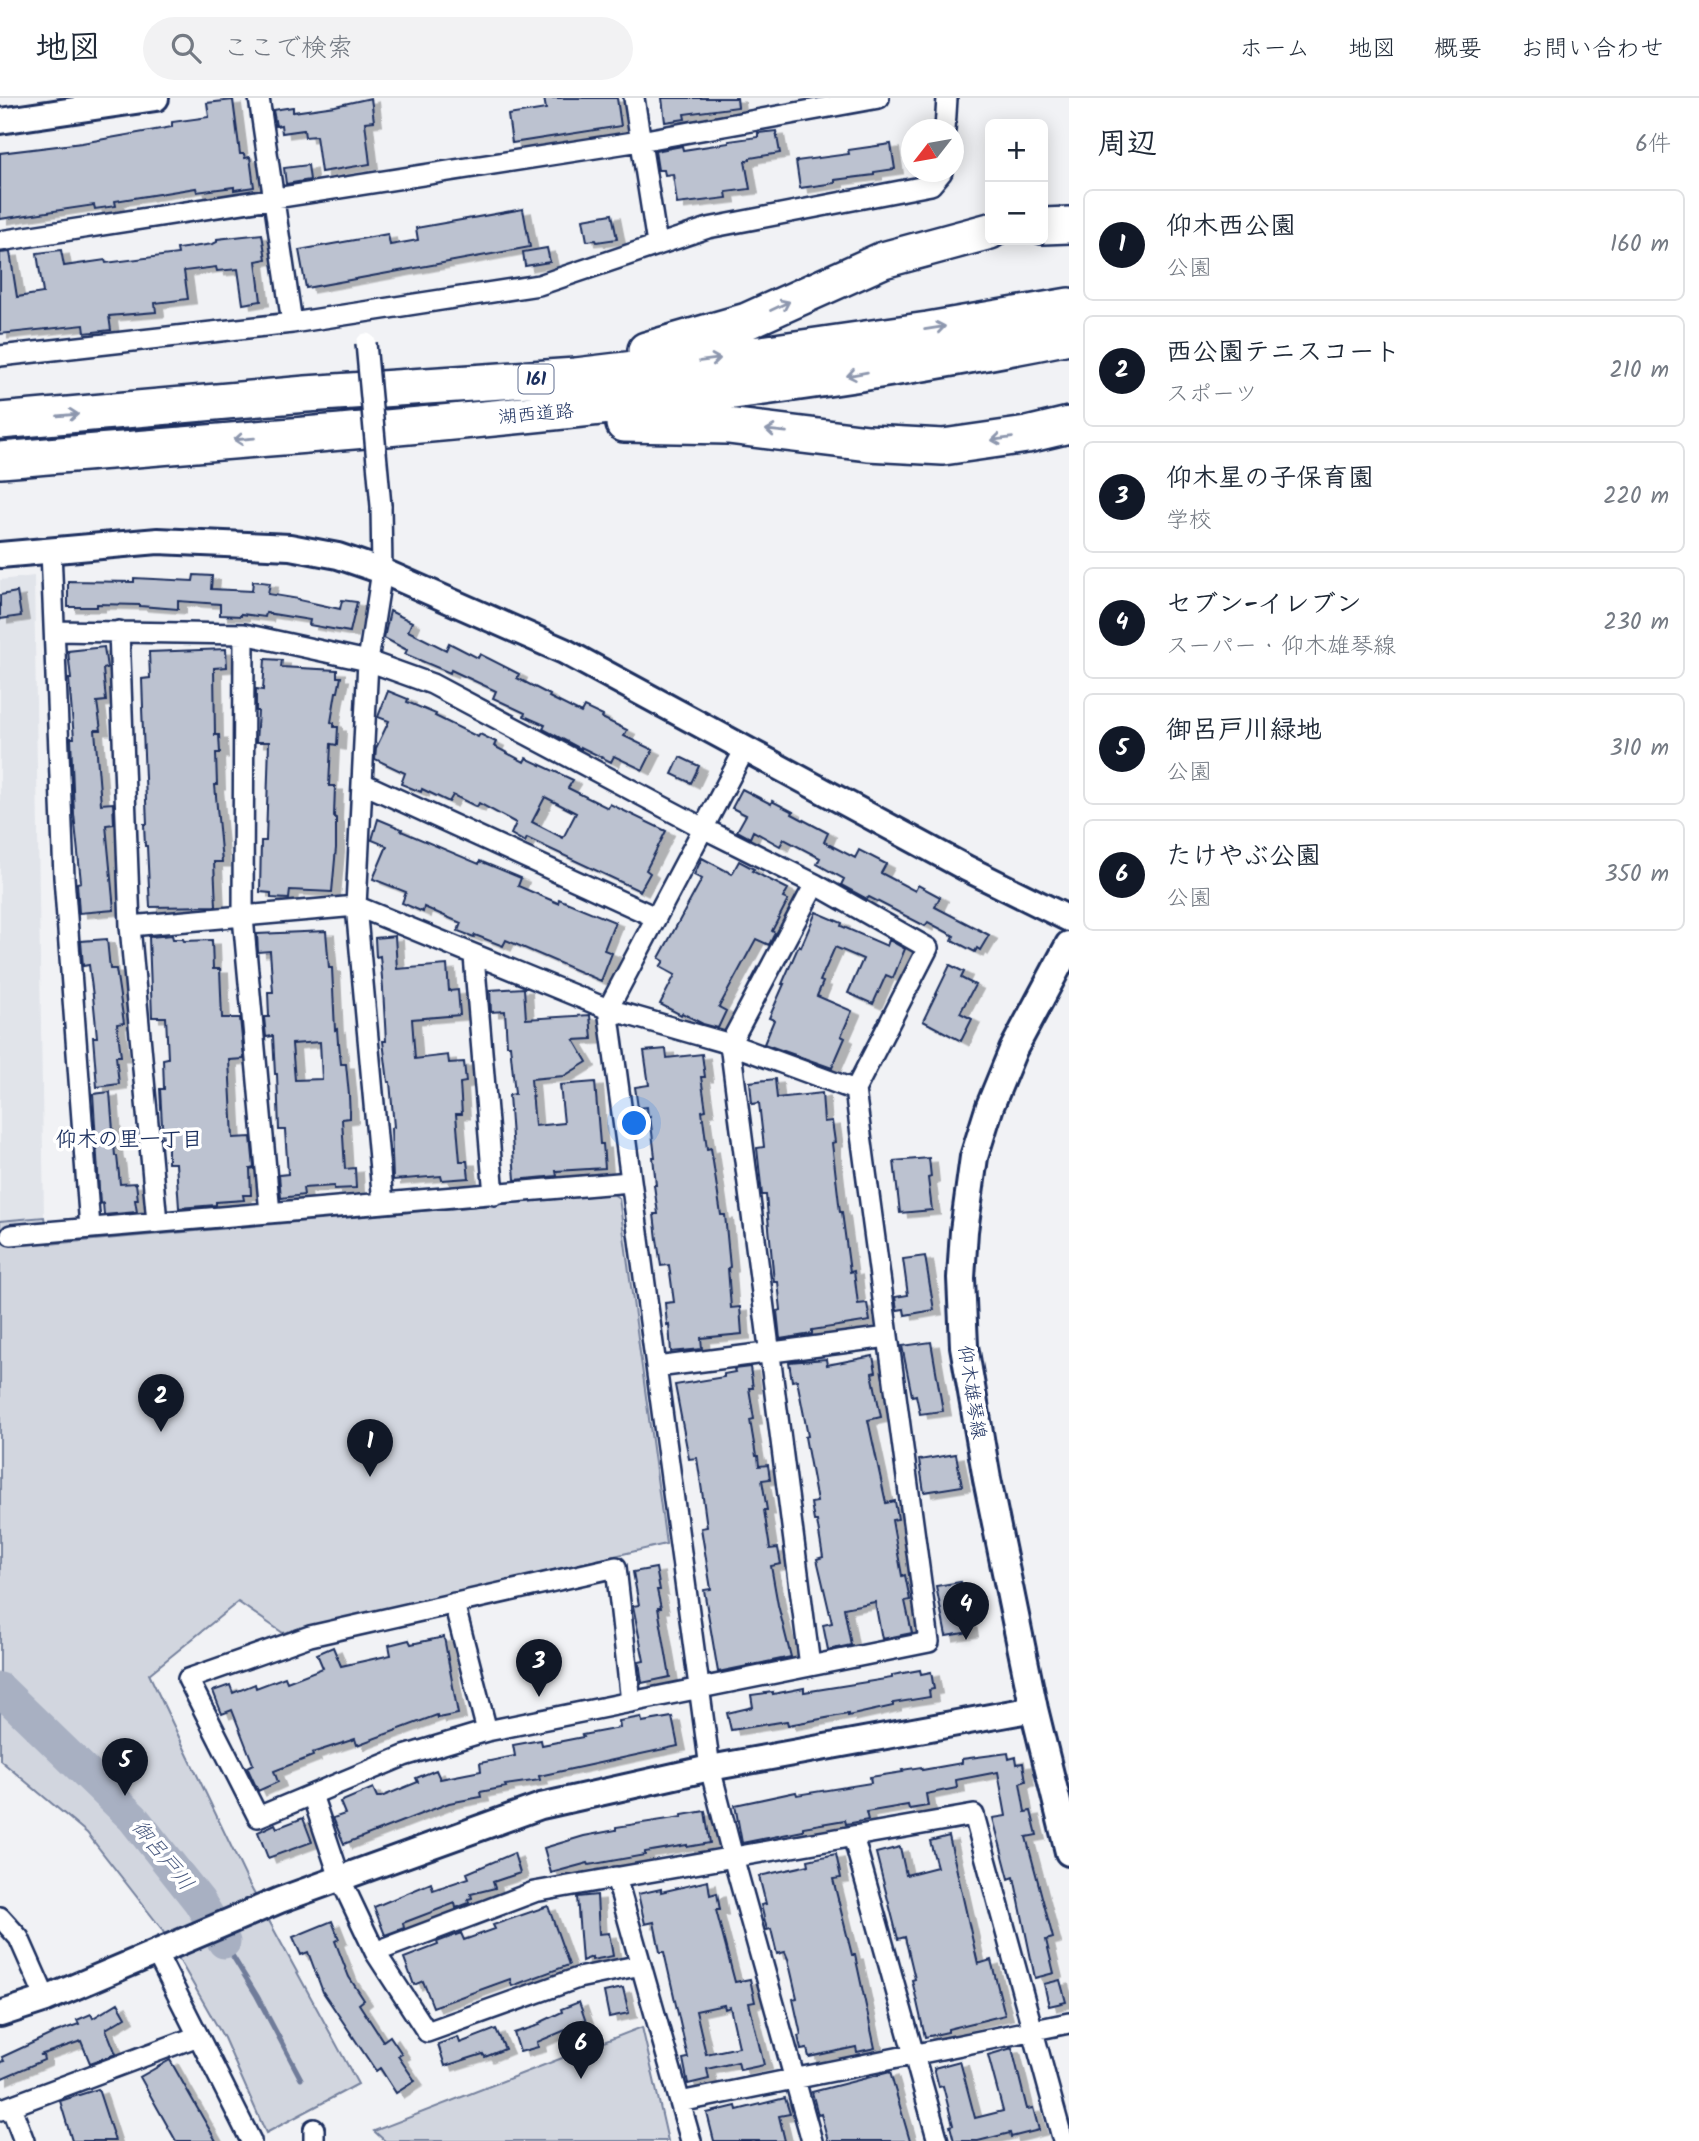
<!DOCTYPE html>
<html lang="ja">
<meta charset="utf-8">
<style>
:root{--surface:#fff;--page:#f2f2f3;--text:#1f2937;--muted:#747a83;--line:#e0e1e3;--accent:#111827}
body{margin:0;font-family:Kalam,"Klee One",sans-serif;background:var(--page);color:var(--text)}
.controls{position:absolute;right:21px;top:21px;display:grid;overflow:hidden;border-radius:10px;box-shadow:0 4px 18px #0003}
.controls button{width:63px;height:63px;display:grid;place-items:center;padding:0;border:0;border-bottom:2px solid var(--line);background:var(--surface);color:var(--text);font:35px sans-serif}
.compass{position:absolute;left:901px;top:21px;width:63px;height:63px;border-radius:50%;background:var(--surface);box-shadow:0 4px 18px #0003;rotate:239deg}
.you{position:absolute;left:635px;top:1026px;width:24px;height:24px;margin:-18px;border:5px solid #fff;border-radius:50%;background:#1a73e8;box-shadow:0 0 0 10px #1a73e833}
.badge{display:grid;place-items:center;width:46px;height:46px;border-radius:50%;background:var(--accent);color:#fff;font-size:23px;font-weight:700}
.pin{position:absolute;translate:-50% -58px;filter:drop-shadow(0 2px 4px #0008)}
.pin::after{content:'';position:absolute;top:37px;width:24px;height:21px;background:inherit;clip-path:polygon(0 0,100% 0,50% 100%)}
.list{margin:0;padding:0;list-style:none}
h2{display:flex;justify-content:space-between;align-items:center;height:91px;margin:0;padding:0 28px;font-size:30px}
h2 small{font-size:23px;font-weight:400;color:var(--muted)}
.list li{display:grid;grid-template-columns:46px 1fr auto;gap:21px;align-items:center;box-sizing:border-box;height:112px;margin:0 14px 14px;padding:0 14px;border:2px solid var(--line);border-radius:10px}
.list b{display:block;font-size:26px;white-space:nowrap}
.list p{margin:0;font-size:23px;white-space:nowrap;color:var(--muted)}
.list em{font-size:23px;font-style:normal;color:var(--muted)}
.icon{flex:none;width:38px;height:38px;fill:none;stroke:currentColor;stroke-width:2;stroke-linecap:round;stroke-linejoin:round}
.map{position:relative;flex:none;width:1069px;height:2043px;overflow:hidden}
header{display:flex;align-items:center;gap:42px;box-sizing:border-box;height:98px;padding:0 35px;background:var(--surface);border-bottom:2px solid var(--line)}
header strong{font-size:33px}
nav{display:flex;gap:38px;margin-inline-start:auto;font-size:24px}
.search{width:490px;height:63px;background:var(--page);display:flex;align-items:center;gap:18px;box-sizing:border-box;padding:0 24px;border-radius:38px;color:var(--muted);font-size:26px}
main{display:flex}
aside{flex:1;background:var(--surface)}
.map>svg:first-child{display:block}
</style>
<header>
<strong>地図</strong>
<div class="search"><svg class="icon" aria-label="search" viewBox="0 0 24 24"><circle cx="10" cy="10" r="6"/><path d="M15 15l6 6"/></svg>ここで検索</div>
<nav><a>ホーム</a><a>地図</a><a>概要</a><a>お問い合わせ</a></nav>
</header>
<main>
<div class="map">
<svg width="1069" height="2043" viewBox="0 0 1069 2043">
<defs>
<filter id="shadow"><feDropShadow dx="8" dy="4.5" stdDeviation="0" flood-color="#0004"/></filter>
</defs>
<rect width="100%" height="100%" fill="#f1f2f5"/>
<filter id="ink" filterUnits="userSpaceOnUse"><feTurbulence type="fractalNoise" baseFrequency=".0143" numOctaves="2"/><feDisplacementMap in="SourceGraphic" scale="14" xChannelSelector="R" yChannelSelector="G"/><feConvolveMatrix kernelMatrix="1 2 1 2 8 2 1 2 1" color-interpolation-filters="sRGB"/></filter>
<g filter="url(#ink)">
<path fill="#e1e4ea" d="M34 478 44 1119 0 1123V482Z"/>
<path fill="#d2d6df" stroke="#76829e" stroke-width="2" d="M613 1096 619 1100 666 1446 283 1535 238 1504 149 1576 249 1786 358 1986 266 2035 224 1940 161 1830 87 1735 0 1662V1123L44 1119 49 1146Z
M642 1929 668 2043H385L374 2033Z"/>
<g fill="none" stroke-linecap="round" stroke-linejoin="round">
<path stroke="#707c9a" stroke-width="5" d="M224 1844 257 1898 301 1981"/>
<path stroke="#a8b0c2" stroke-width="33" d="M0 1591 133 1720 199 1803 224 1844"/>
</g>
<path fill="#bcc2d0" stroke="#1b2f5e" stroke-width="2" fill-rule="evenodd" filter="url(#shadow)" d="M371 0 374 23 365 24 370 66 321 74 316 38 305 39 304 32 282 35 281 27 276 28 273 12 293 9V14L335 8Z
M544 0H617L621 28 512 45 508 17 546 11Z
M662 0H737L738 9 684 16 685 21 665 24Z
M233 2 240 56H244L245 60 250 59 254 89 234 92V89L197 94 196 90 115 103 116 108 95 111 94 107 0 121V55L82 45 172 29V24L209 19 207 5Z
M776 33 780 55 750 60V62L745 63 750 91 726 94 727 100 677 106 673 76 665 77 664 72H658L655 53 682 48 683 52 729 45V43L758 39V35Z
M891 46 895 71 874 74V77L835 82V85L800 90 796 63 849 56 848 52Z
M308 67 310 82 286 86 284 70Z
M523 111 530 149 306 190 299 152 388 136 390 147 418 142 416 130Z
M612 116 617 141 597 144 596 142 587 143 583 121Z
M262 136 266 161 256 163 261 203 243 206 238 171 217 173 216 169 184 173 188 201 155 205 156 214 109 218 111 232 85 235 84 227 0 236V155L10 154 17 199 43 195 37 155 61 152 64 168 105 162 106 165 178 156 177 151 213 146 217 144V141Z
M547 150 550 164 525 168 523 154Z
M194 477 212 478 211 491 252 493 253 483 270 485 268 496 299 501V502L340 511 342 502 357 504 350 534 309 527 310 522 266 515 265 519 241 516V518L220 517V506L178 503V511L140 508V507L97 506V509H68V483L134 484V480L193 483Z
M17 494 21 518 0 521V497Z
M390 513 412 524 408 533 446 552 449 545 478 560 480 556 519 576 517 580 550 597 549 599 581 615 584 609 603 618 602 620 627 632 624 638 653 652 643 672 614 658 611 664 581 649V651L543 631 545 627 524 618 525 615 493 600 496 593 451 572 450 575 405 556 407 552 384 540Z
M104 549 107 570 103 571 106 603 97 604 101 632H95L101 706 113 705 114 726 106 727 114 812 79 815 77 785 81 784 74 716 71 640H74L69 581H71L68 553Z
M226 551 227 569 214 570 215 637H219L220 655H216L217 687H215L222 764H214L216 808 150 809 147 748H145L144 726H147L142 610 143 609 142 581 150 580 149 554Z
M265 561 282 562 281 569 337 572V579H341L338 594H336L331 624 334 625V629H338L337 647 331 646 329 688H335L334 719 336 720V750L332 794 290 792 289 801 271 800V795L260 794 261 743H266L269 644H256L258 613H256V591L263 592Z
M388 593 408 601 407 604 436 616 435 618 478 639 480 636 496 644 494 648 524 664 526 660 573 682 568 690 608 710 610 706 666 733 646 772 650 775 640 793 527 740 525 744 511 736 516 725 479 705 477 709 453 697 449 704 422 691 421 694 401 686 405 675 375 661 376 650 389 623 378 619ZM545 699 576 715 563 740 532 724Z
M680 659 699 668 691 685 672 676Z
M742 691 771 706 772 703 793 714 792 716 828 735 824 744 855 760 859 752 886 766 881 775 915 793 918 787 940 799 935 809 989 837 980 852 977 850 975 854 952 842 954 838 928 824 925 828 869 799 867 801 841 787 844 781 817 766 820 760 784 741 780 748 753 733 750 740 737 733 746 717 732 710Z
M378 721 402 731 401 733 479 766 480 763 521 780 518 788 558 805 559 801 615 824 604 852 612 855 601 883 506 842 503 848 475 837 474 839 458 833 461 825 424 809 423 814 402 805 406 794 373 781 387 748 372 742Z
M702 760 732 776 739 763 754 771 752 773 788 791 783 800 788 802 772 833 775 835 769 847 756 841 719 909 726 913 718 930 703 926 682 915 681 917 660 906 675 877 660 869 664 863 659 860 702 781 694 777Z
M816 814 842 825 841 828 887 848 889 842 905 851 893 880 886 877 873 906 848 895 863 861 835 849 820 883 823 884 817 898 852 913 841 938 845 940 832 970 764 946 774 922 769 920 784 886H782L799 847 801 849Z
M326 833 329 870H332L335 932 337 931 338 945H339L341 966H346L349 997 350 1020 342 1021 345 1071 355 1070 356 1090 334 1091V1088L303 1090 304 1097 281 1100 279 1077 288 1076 285 1032H279L277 976H275L273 938 266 939 264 919H269L268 894H273L270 853 258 854 257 836ZM320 944 322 981 295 982 292 946Z
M172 837 173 841H183L184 843 212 842 213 871H220L222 920H240L244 961 229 962 233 1040 251 1039 254 1070 250 1071 251 1097H243L244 1102 216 1104V1107L179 1110 176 1065H168V1045H163L160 991H164L163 961 168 960 166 919H152L149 839Z
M395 838 397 871 447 867 449 893 458 892 460 917 412 921 415 961 448 957 449 965 464 964 466 984 460 985 462 1016H456L460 1063H467L469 1080 442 1082 441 1078 393 1082 391 1030 394 1029 390 984H388L383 943H386L383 891 380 858 376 859 375 840Z
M107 841 110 871H116L124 925 117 926 121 958H116L119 986 97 989 93 939H97L93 898 89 867 83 868 81 843Z
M950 867 964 874 961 880 975 887 960 915 972 921 961 943 923 923Z
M524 890 526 921 590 917 592 941 574 942 587 964 564 978 531 981 535 1028 564 1025 560 987 595 984 600 1046H603L605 1070 556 1073 557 1078 515 1082 509 997 515 996 510 947H507L505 913 491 914 490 892Z
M666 951 667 960 702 956 705 979H701L706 1012 702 1013 707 1051 711 1050 721 1117H725L730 1169 728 1170 731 1210 740 1209 742 1236 701 1240 702 1251 671 1254 669 1226 667 1227 665 1205 674 1204 669 1167 661 1168 657 1141 654 1116H658L654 1087H656L653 1059H655L650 1018 648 1019 647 1009 638 1010 635 989 649 987 644 953Z
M775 981 777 1000 822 995 824 1024 832 1023 835 1044 832 1045 840 1114H842L850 1174 854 1173 858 1206 867 1205 870 1223 812 1232V1236L780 1241 777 1213 781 1212 778 1184H774L766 1097H762L757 1050 764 1049 759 1005 752 1006 750 984Z
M110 994 115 1058H117L120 1086 136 1085 138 1102H135L137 1114 104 1117 103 1105 100 1106 93 996Z
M929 1060 931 1079 928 1080 932 1112 900 1115 894 1063Z
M925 1158 934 1212 905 1217 904 1211 897 1212 895 1199 908 1197 903 1161Z
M931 1244 943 1313 920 1316 916 1297 912 1298 902 1248Z
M873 1258 876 1274 872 1275 881 1319 868 1322 886 1405 895 1403 898 1421 892 1422 902 1478 905 1477 910 1502 905 1503 912 1535 882 1541 875 1504 844 1510 851 1547 828 1552 823 1527 832 1525 817 1461 823 1459 817 1423H814L811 1405 817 1404 805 1339 808 1338 797 1282 792 1283 789 1264 826 1261 827 1267Z
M750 1269 753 1290H749L754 1321 750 1322 756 1358H758L759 1368 768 1367 770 1381 762 1382 767 1412H764L770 1451 778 1450 781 1466 771 1468 778 1507 791 1559 718 1574 704 1492 711 1491 701 1430 707 1429 703 1400 697 1360 689 1361 675 1287 724 1279V1276L735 1274 734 1271Z
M956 1356 962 1388 924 1394 919 1362Z
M656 1470 660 1492H657L661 1510H658L670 1579 642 1585 639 1564 644 1563 633 1508 639 1507 633 1474Z
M961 1484 970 1534 946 1538 936 1488Z
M444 1539 458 1616 438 1620 437 1617 357 1647 355 1641 312 1655 313 1658 274 1673 278 1684 258 1693 247 1669 253 1666 232 1612 222 1616 213 1593 230 1587 233 1595 255 1586 256 1590 285 1579 287 1584 323 1570 317 1556 333 1549 341 1568 391 1557 389 1547 409 1542 411 1546Z
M920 1572 921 1576 931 1574 934 1591 929 1592 930 1599 893 1605V1608L848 1618V1616L788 1627 787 1623 731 1632 727 1615 753 1609 751 1597 773 1594V1596L804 1590V1594L892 1580V1577Z
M641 1619 642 1624 672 1619 678 1648 539 1678 540 1682 505 1687 506 1689 480 1694 481 1699 449 1705 344 1746 333 1720 345 1716 340 1704 373 1690 377 1699H381L418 1684 416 1680 436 1672 440 1681 481 1673 480 1665 515 1658 513 1647 541 1642 542 1647 583 1639 582 1637 620 1630 619 1623Z
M1008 1655 1009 1661 1016 1659 1017 1666 1023 1665 1026 1683 1020 1685 1025 1714 1031 1713 1037 1737 1026 1739 1053 1840 1046 1842 1054 1875 1035 1880 1014 1779 1009 1781 993 1720 1006 1718 998 1674 956 1682 957 1690 926 1696 928 1708 909 1711 908 1707 866 1714 868 1722 846 1726 845 1722 803 1729V1733L742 1745 735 1707 796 1694 797 1697 871 1685 870 1679 903 1674 902 1672 921 1669 922 1672 962 1665V1661Z
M705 1713 710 1745 687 1749V1747L645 1754V1757L589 1767 588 1765 551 1775 544 1750 584 1738 616 1732V1729L682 1719V1717Z
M303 1720 312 1744 268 1760 258 1734 275 1726 277 1730Z
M949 1738 978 1866 991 1862 1005 1917 948 1931V1934L925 1939 912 1882 915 1881 905 1839 898 1841 876 1755 900 1749 906 1777 937 1769 930 1743Z
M514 1755 520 1775 493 1784 495 1790 471 1796 472 1800 468 1801 469 1805 456 1810 455 1805 403 1825 404 1830 385 1837 374 1809 431 1785 433 1792 469 1780 467 1775Z
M836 1756 841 1780 833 1781 852 1857H855L875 1950 857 1954 856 1949 809 1959 807 1951 801 1952 798 1938 801 1937 793 1901 797 1900 788 1861 785 1854 777 1856 771 1831 767 1832 761 1807 766 1806 759 1778 809 1767 808 1762Z
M708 1783 710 1797 717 1795 720 1812H716L735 1884 750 1881 755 1904 749 1905 764 1967 740 1972 738 1964 707 1971 709 1981 688 1986 683 1961 688 1960 664 1854H660L654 1824 645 1826 638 1796 661 1791V1794ZM724 1907 725 1911 730 1909 739 1949 706 1956 696 1913Z
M597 1797 599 1836 609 1835 613 1858 592 1862V1859L582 1863 577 1799Z
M548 1808 569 1867 512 1888 510 1881 433 1909 423 1883 414 1887 404 1860 438 1847 437 1844 461 1835 464 1842 495 1831 493 1827Z
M332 1823 339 1841 335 1843 349 1879 364 1902 359 1906 383 1943 390 1938 402 1956 398 1958 415 1983 396 1995 380 1970 376 1973 323 1894 308 1854 301 1857 293 1839Z
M1060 1882 1066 1904 1049 1908 1044 1886Z
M623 1890 629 1915 609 1919 604 1894Z
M579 1904 587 1927 569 1933 568 1931 537 1944 538 1949 520 1954 514 1935 540 1927 539 1925 562 1914 561 1911Z
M118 1905 126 1919 106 1931 116 1956 90 1965 81 1943 40 1957H43L44 1962 0 1981V1964L4 1963 2 1959 56 1934 79 1926 77 1922 91 1916 93 1920Z
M496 1931 505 1951 485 1959 483 1956 445 1968 438 1946 458 1939 460 1945Z
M1012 1950 1027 2011 1033 2010 1039 2032 1011 2039 1010 2035 978 2043H954L950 2028 953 2027 943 1988 939 1989 934 1970 960 1963 975 2020 1003 2013 988 1957Z
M170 1962 216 2043H176L140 1979Z
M890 1974 910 2043H828L821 2016 818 2017 812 1994Z
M98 1991 115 2043H72L60 2003Z
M785 2000 790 2016 779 2018 785 2043H714L707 2015 736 2008 737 2012Z"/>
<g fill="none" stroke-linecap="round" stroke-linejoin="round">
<g stroke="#1b2f5e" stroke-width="24">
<path id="minor" d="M259 0 292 225
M634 0 657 146
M945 32 947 0
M0 143 640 43 879 0
M0 258 292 225 539 187 708 130 931 87 942 74
M381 408 382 473 368 563 356 808 383 1105
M51 452 64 779 90 1130
M55 533 244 536 368 563 432 586 703 730 815 786 928 850 855 992 929 1544 487 1633 404 1658 258 1719 188 1581 310 1538 616 1469 631 1604
M119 533 130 828 157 1124
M244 536 243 819 270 1115
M745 651 608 911 710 1670 733 1759 812 2043
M362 685 655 819
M130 828 356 808 608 911 730 946 855 992
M474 858 494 1097
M11 1137 630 1084
M657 1269 888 1239
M454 1505 487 1633
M810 1568 730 946 815 786
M312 1697 340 1780 375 1854 427 1934 578 1880 641 1867
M853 1738 938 2043
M616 1779 691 2043
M0 1819 19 1840 46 1901
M375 1854 534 1794 974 1717 1063 2043
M157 1856 251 2043
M680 2004 1069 1925
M11 2009 24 2043
M0 2012 198 1938
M314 2043V2031"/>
</g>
<g stroke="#1b2f5e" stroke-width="30">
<path id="tertiary" d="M0 23 156 0
M0 457 158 443 290 449 338 458 382 473 564 553 966 770 1069 821
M0 1916 46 1901 280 1802 541 1708 710 1670 1034 1611"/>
</g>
<g stroke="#1b2f5e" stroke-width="32">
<path id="secondary" d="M1069 847 1013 952 990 1008 974 1059 964 1133 961 1180 964 1248 987 1381 1034 1611 1069 1754"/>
</g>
<g stroke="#1b2f5e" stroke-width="40">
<path id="motorway" d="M1043 128 1069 127
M646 252 747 223 883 162 990 133
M0 323 306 296 576 278 761 256 928 232 1069 208
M624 326 728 328 868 345 943 349 1027 337 1069 327
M0 362C357 332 717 310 1069 238"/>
</g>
<use href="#minor" stroke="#fff" stroke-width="19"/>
<use href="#tertiary" stroke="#fff" stroke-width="24"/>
<use href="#secondary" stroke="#fff" stroke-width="26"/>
<use href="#motorway" stroke="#fff" stroke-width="35"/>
<g stroke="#1b2f5e" stroke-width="24" stroke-linecap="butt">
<path id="minor-bridge" d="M366 245 381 408"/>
</g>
<use href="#minor-bridge" stroke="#fff" stroke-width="19"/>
</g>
<defs><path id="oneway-shaft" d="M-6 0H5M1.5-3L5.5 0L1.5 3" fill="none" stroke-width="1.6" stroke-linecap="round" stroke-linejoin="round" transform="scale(1.75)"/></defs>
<g stroke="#8d97ae">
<use href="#oneway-shaft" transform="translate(780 208) rotate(-25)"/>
<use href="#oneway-shaft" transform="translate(935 230) rotate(-9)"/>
<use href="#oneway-shaft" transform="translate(710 262) rotate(-7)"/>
<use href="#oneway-shaft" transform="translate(857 276) rotate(170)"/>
<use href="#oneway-shaft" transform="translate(68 317) rotate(-5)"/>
<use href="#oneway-shaft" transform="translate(776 333) rotate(-174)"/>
<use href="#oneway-shaft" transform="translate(244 341) rotate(175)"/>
<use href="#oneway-shaft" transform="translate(1002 341) rotate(172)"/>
</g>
</g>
<g text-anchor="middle" stroke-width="7" stroke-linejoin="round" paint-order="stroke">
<rect fill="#fff" stroke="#5f6d8e" stroke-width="2" x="518.5" y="266.5" width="35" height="29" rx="5"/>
<g font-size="18" font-weight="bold" fill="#1b2f5e">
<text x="536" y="287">161</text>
</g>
<g font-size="19" fill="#1b2f5e" stroke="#fff">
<text transform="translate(536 315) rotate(-5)" y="7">湖西道路</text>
<text transform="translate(973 1294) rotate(81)" y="7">仰木雄琴線</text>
</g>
<g font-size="21" font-weight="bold" fill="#1b2f5e" stroke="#fff">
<text x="129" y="1048">仰木の里一丁目</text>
</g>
<g font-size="21" font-style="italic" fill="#4c5c81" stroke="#fff">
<text transform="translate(163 1757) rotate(51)" y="7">御呂戸川</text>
</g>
</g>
</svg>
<div class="controls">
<button>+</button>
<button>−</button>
</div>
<svg class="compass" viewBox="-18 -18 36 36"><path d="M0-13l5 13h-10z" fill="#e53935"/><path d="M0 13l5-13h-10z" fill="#747a83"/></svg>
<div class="you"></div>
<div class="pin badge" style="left:370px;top:1379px">1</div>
<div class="pin badge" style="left:161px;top:1334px">2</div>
<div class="pin badge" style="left:539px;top:1599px">3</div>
<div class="pin badge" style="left:966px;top:1542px">4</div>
<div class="pin badge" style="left:125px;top:1698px">5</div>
<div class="pin badge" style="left:581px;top:1981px">6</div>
</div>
<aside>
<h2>周辺<small>6件</small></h2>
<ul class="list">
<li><span class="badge">1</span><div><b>仰木西公園</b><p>公園</p></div><em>160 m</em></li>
<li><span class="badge">2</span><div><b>西公園テニスコート</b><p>スポーツ</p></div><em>210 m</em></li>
<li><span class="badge">3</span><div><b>仰木星の子保育園</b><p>学校</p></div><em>220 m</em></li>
<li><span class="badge">4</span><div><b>セブン-イレブン</b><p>スーパー · 仰木雄琴線</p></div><em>230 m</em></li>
<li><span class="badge">5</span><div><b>御呂戸川緑地</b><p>公園</p></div><em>310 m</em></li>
<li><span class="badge">6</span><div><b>たけやぶ公園</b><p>公園</p></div><em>350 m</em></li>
</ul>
</aside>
</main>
